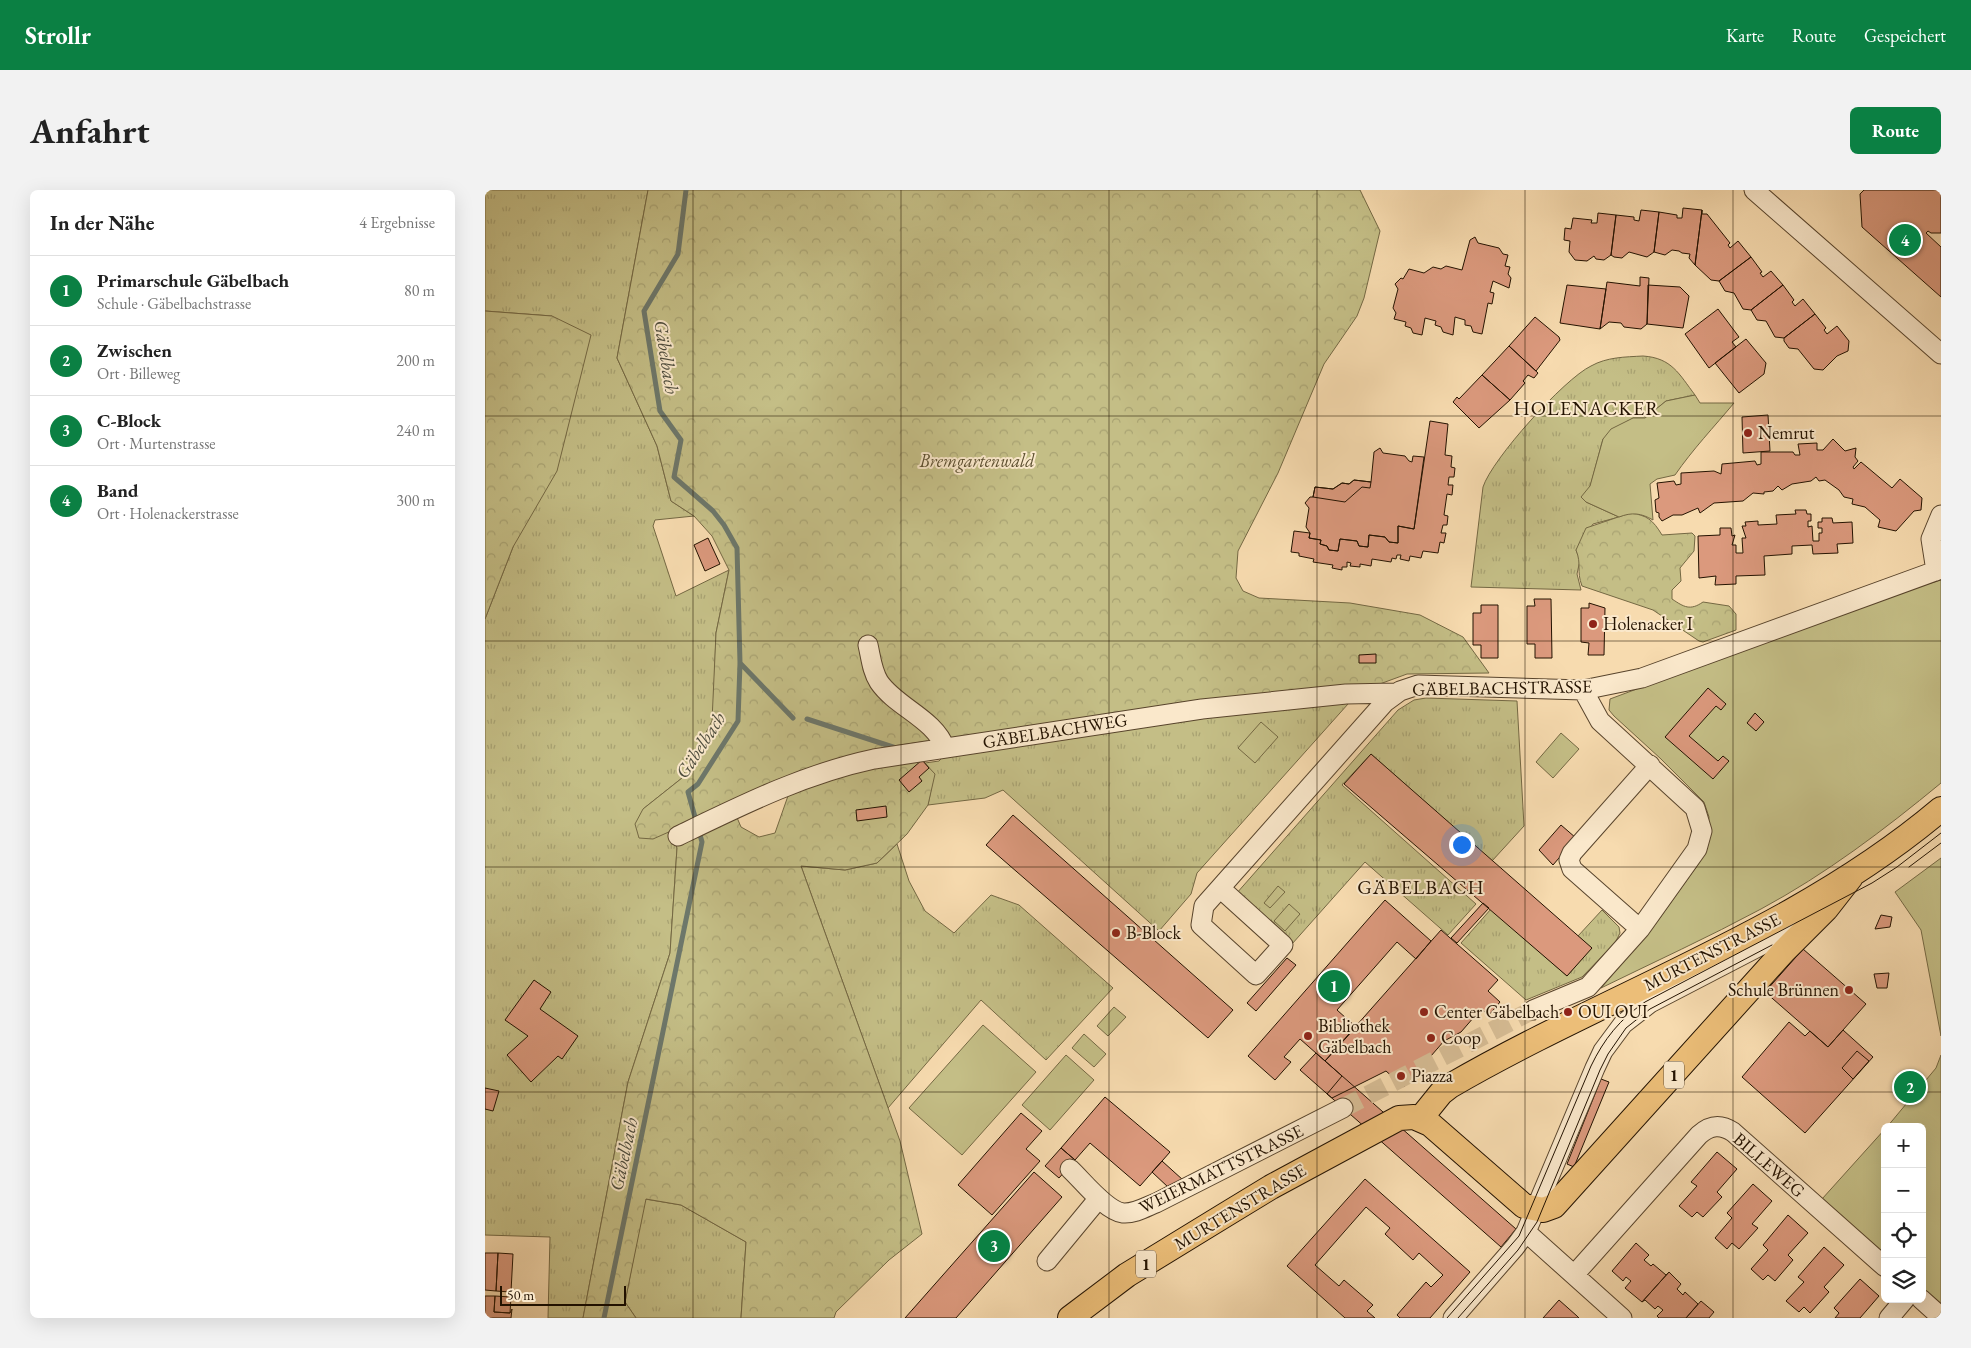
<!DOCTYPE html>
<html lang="de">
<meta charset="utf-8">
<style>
:root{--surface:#fff;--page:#f2f2f2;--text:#222;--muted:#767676;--line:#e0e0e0;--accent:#0b8043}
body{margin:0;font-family:"EB Garamond",serif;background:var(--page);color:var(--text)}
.controls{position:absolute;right:15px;bottom:15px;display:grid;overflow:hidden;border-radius:8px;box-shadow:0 5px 20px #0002}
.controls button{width:45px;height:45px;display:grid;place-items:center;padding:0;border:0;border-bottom:1px solid var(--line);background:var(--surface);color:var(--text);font:25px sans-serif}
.scale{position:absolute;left:15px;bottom:12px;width:126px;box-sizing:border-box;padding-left:5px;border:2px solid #231200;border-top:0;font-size:14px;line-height:18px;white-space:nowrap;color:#231200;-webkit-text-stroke:4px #fae8cb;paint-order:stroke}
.you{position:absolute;left:976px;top:654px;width:18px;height:18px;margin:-12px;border:4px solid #fff;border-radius:50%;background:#1a73e8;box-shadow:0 0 0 8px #1a73e833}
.badge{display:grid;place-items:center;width:32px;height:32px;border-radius:50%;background:var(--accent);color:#fff;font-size:16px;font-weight:700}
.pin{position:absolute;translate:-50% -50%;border:2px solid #fff;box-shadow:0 1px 5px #0006}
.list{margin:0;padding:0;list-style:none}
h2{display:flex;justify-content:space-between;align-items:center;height:65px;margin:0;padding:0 20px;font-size:21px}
h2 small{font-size:16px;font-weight:400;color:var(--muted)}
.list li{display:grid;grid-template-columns:32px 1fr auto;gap:15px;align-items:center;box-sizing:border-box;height:70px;padding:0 20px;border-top:1px solid var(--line)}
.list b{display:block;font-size:19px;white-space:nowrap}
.list p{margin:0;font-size:16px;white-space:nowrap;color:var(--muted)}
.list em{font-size:16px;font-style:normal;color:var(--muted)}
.icon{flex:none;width:28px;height:28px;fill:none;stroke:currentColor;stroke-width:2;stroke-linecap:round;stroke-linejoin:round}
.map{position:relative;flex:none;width:1456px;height:1128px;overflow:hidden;border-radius:8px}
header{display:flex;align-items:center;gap:30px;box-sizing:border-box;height:70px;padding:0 25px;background:var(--accent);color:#fff}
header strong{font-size:24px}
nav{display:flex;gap:28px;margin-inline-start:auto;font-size:18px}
.intro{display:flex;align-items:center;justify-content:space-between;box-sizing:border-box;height:120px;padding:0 30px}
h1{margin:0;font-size:35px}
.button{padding:12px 22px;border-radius:8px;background:var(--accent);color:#fff;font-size:18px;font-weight:700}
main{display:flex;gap:30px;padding:0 30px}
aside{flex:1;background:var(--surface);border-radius:8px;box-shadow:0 5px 20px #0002}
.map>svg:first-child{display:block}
</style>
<header>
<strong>Strollr</strong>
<nav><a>Karte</a><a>Route</a><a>Gespeichert</a></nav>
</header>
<div class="intro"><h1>Anfahrt</h1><a class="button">Route</a></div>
<main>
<aside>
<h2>In der Nähe<small>4 Ergebnisse</small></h2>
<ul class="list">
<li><span class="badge">1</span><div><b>Primarschule Gäbelbach</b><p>Schule · Gäbelbachstrasse</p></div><em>80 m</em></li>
<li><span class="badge">2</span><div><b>Zwischen</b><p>Ort · Billeweg</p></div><em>200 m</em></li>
<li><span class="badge">3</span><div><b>C-Block</b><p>Ort · Murtenstrasse</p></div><em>240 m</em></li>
<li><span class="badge">4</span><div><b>Band</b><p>Ort · Holenackerstrasse</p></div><em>300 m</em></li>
</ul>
</aside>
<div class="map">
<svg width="1456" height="1128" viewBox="0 0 1456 1128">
<defs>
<pattern id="grass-tufts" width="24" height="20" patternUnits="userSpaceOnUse" patternTransform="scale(1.25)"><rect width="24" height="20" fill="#c4be86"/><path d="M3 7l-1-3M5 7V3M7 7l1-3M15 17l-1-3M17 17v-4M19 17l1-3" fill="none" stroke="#a8a272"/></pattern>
<pattern id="forest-crowns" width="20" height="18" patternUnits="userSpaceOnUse" patternTransform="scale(1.25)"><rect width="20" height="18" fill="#c4be86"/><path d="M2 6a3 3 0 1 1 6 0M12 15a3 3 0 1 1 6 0" fill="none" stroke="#a8a272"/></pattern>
</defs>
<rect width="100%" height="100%" fill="#f7dbaf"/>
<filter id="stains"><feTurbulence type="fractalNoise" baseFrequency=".004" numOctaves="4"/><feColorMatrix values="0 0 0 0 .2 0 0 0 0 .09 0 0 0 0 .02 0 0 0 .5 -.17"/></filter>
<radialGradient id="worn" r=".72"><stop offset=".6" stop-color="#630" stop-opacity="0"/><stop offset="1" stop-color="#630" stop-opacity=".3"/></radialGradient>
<path fill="url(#grass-tufts)" stroke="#746843" d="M0 0H163L132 168 172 256 186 311 209 326 170 330 168 336 191 406 244 380 231 443 228 531 197 588 158 619 186 641 192 658 185 763 143 892 98 1128H63L65 1047 0 1045V429L28 357 67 126 0 121Z
M1158 166C1187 168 1194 184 1210 205L1181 211 1160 228H1148L1118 249 1101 312 1134 327 1108 334 1091 360 1095 370 1092 384 1096 400 986 397 998 297C1007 269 1079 189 1106 176 1122 167 1140 167 1158 166Z
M941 508 1032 511 1039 636 1007 671 886 564 857 595 991 714 963 745 880 672 807 754 751 704 913 520 929 510Z
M859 509 863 514 712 683 706 704 674 741 518 600 500 608 443 615 449 584 440 573 454 571 462 563 690 528Z
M412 654 424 691 440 721 469 743 506 705 534 715 628 798 561 870 496 810 403 918 316 676 360 680 392 673Z
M1006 719 1082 786 1106 758 1093 746 1117 720 1134 737 1135 743 1130 753 1097 787 1041 810 976 753Z
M160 1009 196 1015 261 1052 256 1128H151L140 1112Z"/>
<path fill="url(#forest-crowns)" stroke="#746843" d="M163 0H875L895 41 879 108 872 126 839 174 793 283 753 361 751 388 758 401 774 408 865 413 935 425 978 447 1004 483 922 484 892 495 719 512 408 556C348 567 300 585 245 611L256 637 274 647 290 643 304 603 356 585 436 569 450 584 443 615 422 644 392 673 360 680 316 676 415 951 437 1044 404 1070 351 1122 349 1128H256L261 1052 196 1015 161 1009 140 1112 151 1128H98L143 892 185 763 192 658 186 641 168 649 154 648 150 634 158 619 197 588 227 531 231 443 244 380 227 346 209 326 186 311 172 256 132 168Z
M0 121 67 126 106 145 72 281 28 357 0 429Z
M1145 323C1162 325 1168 330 1177 345L1207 343 1210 346 1209 361 1195 378 1196 391 1187 400V409C1199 417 1205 421 1218 412L1244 416 1251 424V440L1218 452 1214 451 1168 420 1097 396C1091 380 1097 375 1091 360L1101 338Z"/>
<path fill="#c4be86" stroke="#746843" d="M1210 205 1215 213H1249C1229 237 1208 259 1190 285L1172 289 1165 294 1168 330C1156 323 1147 322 1134 327L1101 312 1096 307 1105 296 1118 249 1126 239 1148 228H1160L1181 211Z
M1456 390V593C1399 640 1341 684 1276 719 1224 747 1169 772 1116 798L1169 736 1214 673 1222 655 1224 627 1219 612 1176 569 1129 526 1124 520 1125 509 1398 407Z
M776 532 793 547 770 573 753 558Z
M1076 543 1094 559 1068 588 1051 572Z
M1456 668V846L1436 740 1410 702Z
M793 696 800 702 785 718 779 713Z
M804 714 815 724 800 741 789 731Z
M629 817 641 827 623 846 612 836Z
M498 835 551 882 477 965 424 918Z
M599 844 621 864 609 877 587 858Z
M581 865 609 890 565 940 537 915Z
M1456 865V1116L1437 1099V937H1402L1451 878Z
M1400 939V1065L1337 1009Z"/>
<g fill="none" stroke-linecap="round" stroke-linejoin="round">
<path stroke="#6d776a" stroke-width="5" d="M255 473 308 528
M322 529 411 558
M119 1128 217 652 203 602 213 594 253 531 255 473 252 358 239 335 228 321 189 287 196 250 175 221 159 121 193 64 201 0"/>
</g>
<path fill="#db997d" stroke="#231200" d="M1379 0H1456V43H1446L1443 41 1441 43 1456 57V107L1377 37 1375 4Z
M1198 18 1217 20 1210 75 1204 68 1205 64 1197 63 1194 61 1187 60 1180 65 1169 62 1174 22 1192 25V28H1197Z
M1156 20 1174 22 1169 62 1162 67 1144 62 1137 68 1129 67 1126 65 1131 25 1149 27V30L1154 31Z
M1217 20V24H1222L1245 53 1243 55 1245 58 1253 51 1266 67 1234 91 1226 90 1210 75Z
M1113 23 1131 25 1126 65 1119 70 1111 69 1109 66 1102 71 1090 70 1084 62 1085 51 1079 50 1080 38 1086 39 1088 28 1107 30 1106 33H1112Z
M990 47 993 53 1014 58 1018 64 1023 65 1020 76 1025 77 1023 84 1026 88 1024 98 1008 91 1005 102 1009 103 1007 114 1003 113 997 144 988 142 986 136 980 135V130L970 127 968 145 958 142 956 137 950 135 951 131 940 128 937 145 928 143 926 138 920 136 921 132 909 129 911 123 908 118 913 99 910 94 916 88 918 89 924 79 939 83 948 77 956 79 961 76 977 80 985 50Z
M1266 67 1277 82 1275 83 1278 87 1286 81 1298 95 1266 120 1258 119 1249 103 1240 101 1234 91Z
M1155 87 1164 88 1162 134 1156 139 1139 137 1136 133 1124 132 1115 139 1122 92 1155 96Z
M1082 95 1121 99 1115 139 1075 133Z
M1163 95 1195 97 1204 106 1198 138 1162 134Z
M1298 95 1309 110 1307 112 1310 116 1318 109 1330 124 1299 148 1290 147 1281 131 1272 130 1266 120Z
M1233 119 1254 147 1247 152 1251 157 1224 178 1200 144Z
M1330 124 1341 138 1339 140 1342 144 1352 136 1364 151 1363 161 1352 166 1338 180 1329 179 1313 159 1304 158 1299 151V148Z
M1050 127 1074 147 1075 150 1051 181 1024 156Z
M1261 149 1281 173 1279 184 1254 203 1230 173Z
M1024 156 1053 183 1049 188 1043 185 1038 191 1040 193 1025 210 997 185Z
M997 185 1025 210 994 238 968 212 972 207 974 209Z
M1283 225 1285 261 1258 263 1257 227Z
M945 231 963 234 960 265 967 266 966 277 970 278 969 287H964L963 295H968L967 305 962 304 959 325 963 326 962 335H958L956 343H961L959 353 955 352 953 363 938 361 936 368 925 366 924 371 915 369 916 365H912L911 369 907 368 906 372 887 369 886 376 875 374V377L865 376 866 373 862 372V377H857V380L847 378 848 375 828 372 829 369 814 366V363L806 362 809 341 825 343 824 348 836 350 835 354 842 356 844 360 853 361 855 349 872 351 874 356 883 357 884 345 900 347 904 352 913 353V336L929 339Z
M1348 249 1360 261 1371 258 1370 267 1373 271 1368 277 1369 279 1376 272 1407 298 1415 289 1437 308 1436 320 1429 321 1411 341 1393 337 1395 330 1380 317 1367 314 1368 309 1359 307 1354 300 1340 290 1334 291 1331 287 1326 291 1307 294 1297 300 1293 296 1288 301 1279 302V304L1268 303 1258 311 1229 313 1215 323 1213 318 1197 325H1188L1177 331 1174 327V323L1171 322 1170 310 1174 308 1172 293 1189 291 1191 295 1196 294V283L1229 281 1236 284 1237 274 1270 271 1272 275 1276 274V262H1308L1310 265H1315L1313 254 1332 253V260H1338Z
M895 258 898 263 920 266 924 271 927 272 928 266 939 267 929 339 913 336V353L904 352 900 347 884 345 883 357 874 356 872 351 855 349 853 361 844 360 842 356 835 354 836 350 824 348 825 343 821 337 824 318 820 313 825 307H828L830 297 848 299 857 293 864 294 869 290 886 292 889 262Z
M869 290 886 292 885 298 877 297 860 312 828 307 830 297 848 299 857 293 864 294Z
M1310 320H1321L1322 324H1326V331H1323V337L1327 336 1328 351H1334V343H1337V338H1333V332H1337V328H1347L1348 333 1367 332 1368 353 1352 354 1353 363 1328 364 1327 355 1307 356V364L1279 366 1280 385 1251 386V394L1230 395 1231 386 1214 388 1213 346 1235 345V338H1246L1247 346 1250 345 1247 355H1251V363H1258L1257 348H1261L1257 336H1261L1260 332 1273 331V335L1292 334 1291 325 1311 324Z
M223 348 235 374 220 381 209 355Z
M1049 409H1066L1067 468H1050V454H1042V416H1050Z
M1104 413 1120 418 1119 465H1103L1104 453 1096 452V418H1104Z
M996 415H1013V468H996V455H988V423H996Z
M891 464V473H874V465Z
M1223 498 1241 514 1236 520 1231 516 1204 546 1233 571 1238 566 1244 571 1228 589 1180 547Z
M1270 523 1279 532 1271 541 1262 533Z
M886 564 1107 758 1082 786 859 594Z
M437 570 444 578 434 587 437 591 424 602 414 590Z
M401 616 402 627 372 631 371 620Z
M528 625 748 820 723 848 501 655Z
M1076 635 1091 648 1068 675 1054 660Z
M900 710 946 751 931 769 912 752 852 820 871 837 840 871 815 849 799 867 806 872 790 890 763 866Z
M998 713 1004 718 972 753 966 748Z
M1396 725 1407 727 1405 737 1390 739Z
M956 740 1013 790 1003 801 1015 812 1004 825 996 819 976 842 959 851 919 897 901 881 847 908 842 904 857 886 840 871Z
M1318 759 1381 814 1343 857 1280 802Z
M802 768 811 775 771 821 762 813Z
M1404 783 1402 798H1392L1389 784Z
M49 790 66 802 55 819 93 846 77 869 73 866 46 892 22 865 43 846 20 830Z
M1304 832 1320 846 1325 841 1343 857 1358 840 1388 867 1320 943 1257 887Z
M1372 861 1384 871 1368 889 1357 878Z
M831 863 1031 1039 1016 1057 815 880Z
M1116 889 1124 892 1089 977 1082 974Z
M0 898 14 901 8 921 0 919Z
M620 907 685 962 655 996 605 953 590 970 576 958Z
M536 923 557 941 541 959 555 971 507 1025 473 995Z
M576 958 590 970 574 988 560 976Z
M1232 962 1252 979 1232 1002 1237 1007 1218 1027 1212 1022 1207 1027 1194 1016 1212 996 1206 992Z
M677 971 698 990 684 998 667 982Z
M549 982 577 1007 471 1128H420Z
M880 989 985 1082 945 1128H915L912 1125 941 1092 946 1097 958 1085 934 1063 928 1070 900 1044 905 1038 881 1017 830 1075 854 1096 859 1090 888 1115 882 1121 890 1128H860L802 1076Z
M1268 994 1287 1011 1267 1034 1273 1038 1254 1059 1247 1053 1242 1059 1230 1048 1247 1028 1242 1023Z
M1303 1025 1323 1043 1303 1065 1308 1070 1290 1091 1283 1085 1278 1090 1266 1079 1283 1060 1278 1055Z
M1151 1053 1164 1065 1159 1070 1166 1076 1168 1074 1181 1085 1184 1082 1157 1112 1140 1098 1146 1091 1141 1087 1138 1091 1127 1081Z
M1339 1057 1359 1075 1339 1097 1344 1102 1325 1123 1319 1117 1314 1122 1301 1111 1319 1092 1313 1087Z
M0 1063H13L11 1101 0 1100Z
M13 1063 28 1064 26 1102 11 1101Z
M1184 1082 1196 1094 1192 1099 1198 1105 1200 1102 1213 1114 1201 1128H1174L1172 1126 1178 1120 1173 1116 1170 1119 1160 1110 1157 1112Z
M1375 1089 1394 1106 1375 1128H1350L1354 1123 1349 1118Z
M0 1106H10L9 1122 25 1123 27 1119 26 1128H0Z
M10 1106 26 1107 25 1123 9 1122Z
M1074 1110 1092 1126 1094 1128H1058Z
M1216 1111 1229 1122 1224 1128H1201Z"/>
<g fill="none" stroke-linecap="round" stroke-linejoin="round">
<path stroke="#d7bd95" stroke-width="19" stroke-dasharray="19 9" stroke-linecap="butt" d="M858 918 1048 820"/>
<g stroke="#58442c" stroke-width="21">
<path id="minor" d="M1269 0 1456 164
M1451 381 1446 349 1456 325
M383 455C386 468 387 481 394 492 411 517 450 529 460 558
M193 646C257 615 319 584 389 569L717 519 861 504 911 503
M735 698 900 512 915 501 933 495 1098 500 1157 488 1456 379
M735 698 798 755 771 785 716 735 719 716Z
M1155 739 1087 679 1084 670 1087 663 1165 575
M1048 820 1103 797 1155 739 1212 659 1217 641 1210 618 1115 531 1098 500
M585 979C598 991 621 1021 638 1023 649 1024 661 1017 671 1013L858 918
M1041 1042 1137 1128
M562 1071 614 1008
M1089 1085 1214 945C1225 935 1236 934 1248 942L1400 1077
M1436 1109 1456 1127
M968 1128 1030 1057 1041 1042 1110 878 1118 861 1138 834 1165 813 1321 732
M1404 1128 1420 1109"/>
</g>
<g stroke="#231200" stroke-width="26">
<path id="major" d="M935 929 956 903 965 896C1127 802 1312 741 1456 619
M585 1128 642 1085 740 1025 786 997 914 928 929 927 945 934 1039 1016 1058 1020 1069 1016 1299 761 1341 719 1366 687"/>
</g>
<use href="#minor" stroke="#fae8cb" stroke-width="19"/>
<use href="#major" stroke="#ecbe78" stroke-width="24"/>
<path stroke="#231200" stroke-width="1" d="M1424 677 1456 653
M962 1128 1034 1046 1106 876C1119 849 1135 829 1160 812L1387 693 1412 677 1456 643
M973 1128 1033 1060 1052 1032 1115 880 1123 864 1141 838 1165 819 1287 755"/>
</g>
<path fill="none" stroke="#231200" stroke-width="1" stroke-opacity="0.55" d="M208 0V1128M416 0V1128M624 0V1128M832 0V1128M1040 0V1128M1248 0V1128M0 226H1456M0 451H1456M0 677H1456M0 902H1456"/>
<g fill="#8f2418" stroke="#fae8cb" stroke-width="2">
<circle cx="1263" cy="243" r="5"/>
<circle cx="1108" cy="434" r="5"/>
<circle cx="631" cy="743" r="5"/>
<circle cx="1364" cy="800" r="5"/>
<circle cx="939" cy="822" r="5"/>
<circle cx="1083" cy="822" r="5"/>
<circle cx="823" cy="846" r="5"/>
<circle cx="946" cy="848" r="5"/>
<circle cx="916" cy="886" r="5"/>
</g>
<g text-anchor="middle" stroke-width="4" stroke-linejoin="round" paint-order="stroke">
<g fill="#fae8cb" stroke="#64523d" stroke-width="1">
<rect x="1179" y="871.5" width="20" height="27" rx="4"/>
<rect x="651" y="1060.5" width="20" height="27" rx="4"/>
</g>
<g font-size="16" font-weight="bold" fill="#231200">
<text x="1189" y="891">1</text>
<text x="661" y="1080">1</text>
</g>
<g font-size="18" fill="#231200" stroke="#fae8cb" text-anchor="start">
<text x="1273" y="249">Nemrut</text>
<text x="1118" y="440">Holenacker I</text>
<text x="641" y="749">B-Block</text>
<text x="1354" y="806" text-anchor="end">Schule Brünnen</text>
<text x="949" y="828">Center Gäbelbach</text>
<text x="1093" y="828">OUI OUI</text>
<text x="833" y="842">Bibliothek<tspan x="833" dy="21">Gäbelbach</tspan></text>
<text x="956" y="854">Coop</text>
<text x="926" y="892">Piazza</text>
</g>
<g font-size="18" font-style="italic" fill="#5b4e2f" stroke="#fae8cb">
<text x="492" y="277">Bremgartenwald</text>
</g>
<g font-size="18" fill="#231200" stroke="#fae8cb">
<text transform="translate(1017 498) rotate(-1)" y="6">GÄBELBACHSTRASSE</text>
<text transform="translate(570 541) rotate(-9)" y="6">GÄBELBACHWEG</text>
<text transform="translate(1227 762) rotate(-27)" y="6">MURTENSTRASSE</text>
<text transform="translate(1284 975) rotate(41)" y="6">BILLEWEG</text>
<text transform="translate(736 979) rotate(-26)" y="6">WEIERMATTSTRASSE</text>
<text transform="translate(755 1017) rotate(-31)" y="6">MURTENSTRASSE</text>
</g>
<g font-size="19" font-style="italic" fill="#4e4d3e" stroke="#fae8cb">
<text transform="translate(182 167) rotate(81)" y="7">Gäbelbach</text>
<text transform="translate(215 555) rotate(-57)" y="7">Gäbelbach</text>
<text transform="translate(138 964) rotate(-78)" y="7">Gäbelbach</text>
</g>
<g font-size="20" letter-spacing="1" fill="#231200" stroke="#fae8cb">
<text x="1102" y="225">HOLENACKER</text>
<text x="936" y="704">GÄBELBACH</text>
</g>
</g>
<rect width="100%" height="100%" filter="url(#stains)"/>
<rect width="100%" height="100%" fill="url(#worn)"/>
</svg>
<div class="controls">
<button>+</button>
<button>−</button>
<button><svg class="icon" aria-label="locate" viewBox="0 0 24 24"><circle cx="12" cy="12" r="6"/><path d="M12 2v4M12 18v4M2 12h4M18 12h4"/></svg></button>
<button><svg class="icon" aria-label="layers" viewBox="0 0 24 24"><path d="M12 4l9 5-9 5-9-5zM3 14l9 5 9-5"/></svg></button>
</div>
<div class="scale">50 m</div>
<div class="you"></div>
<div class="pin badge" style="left:849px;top:796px">1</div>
<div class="pin badge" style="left:1425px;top:897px">2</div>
<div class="pin badge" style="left:509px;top:1056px">3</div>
<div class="pin badge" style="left:1420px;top:50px">4</div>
</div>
</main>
